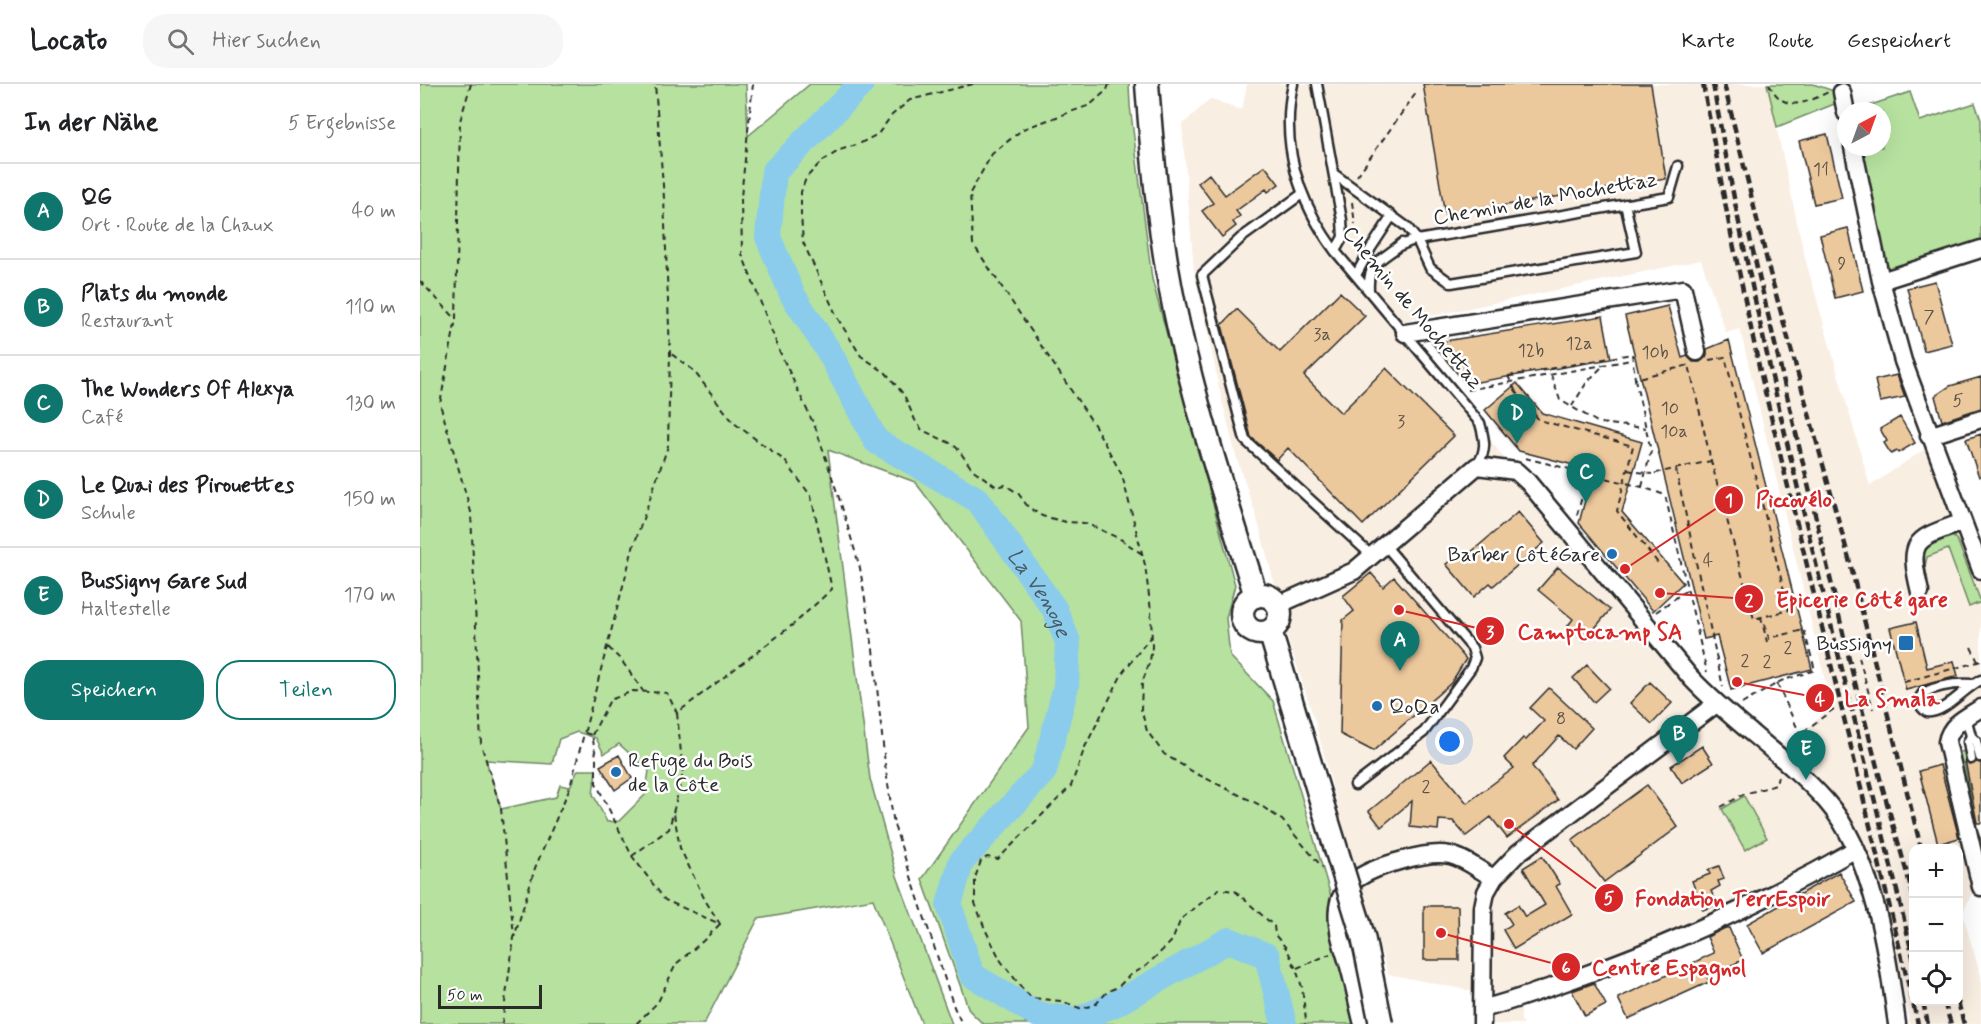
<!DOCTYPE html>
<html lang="de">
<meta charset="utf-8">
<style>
:root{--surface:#fff;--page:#f6f6f6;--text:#202124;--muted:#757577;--line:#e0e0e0;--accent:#0f766e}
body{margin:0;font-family:Mynerve,sans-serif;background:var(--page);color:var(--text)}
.controls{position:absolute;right:18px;bottom:18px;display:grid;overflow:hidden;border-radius:12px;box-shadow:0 6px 24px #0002}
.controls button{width:54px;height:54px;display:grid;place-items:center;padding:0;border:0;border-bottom:2px solid var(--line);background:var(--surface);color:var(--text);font:30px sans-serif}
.compass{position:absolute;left:1417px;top:18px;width:54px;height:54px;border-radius:50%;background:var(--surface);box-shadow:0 6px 24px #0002;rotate:41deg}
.scale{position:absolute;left:18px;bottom:15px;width:104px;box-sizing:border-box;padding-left:6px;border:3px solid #2b2b2b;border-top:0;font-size:16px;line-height:21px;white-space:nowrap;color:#2b2b2b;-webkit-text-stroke:4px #fff;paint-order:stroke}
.you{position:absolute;left:1030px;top:658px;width:21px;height:21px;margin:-15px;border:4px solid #fff;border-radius:50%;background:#1a73e8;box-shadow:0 0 0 9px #1a73e833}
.badge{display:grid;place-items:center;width:39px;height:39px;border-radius:50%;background:var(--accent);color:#fff;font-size:20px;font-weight:700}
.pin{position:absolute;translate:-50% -50px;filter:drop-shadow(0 2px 3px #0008)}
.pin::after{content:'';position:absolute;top:32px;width:21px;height:18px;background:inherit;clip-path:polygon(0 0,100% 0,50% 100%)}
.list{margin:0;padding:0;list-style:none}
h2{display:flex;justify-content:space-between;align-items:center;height:78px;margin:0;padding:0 24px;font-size:26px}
h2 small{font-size:20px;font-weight:400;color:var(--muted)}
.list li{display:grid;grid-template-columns:39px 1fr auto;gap:18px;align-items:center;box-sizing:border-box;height:96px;padding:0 24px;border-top:2px solid var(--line)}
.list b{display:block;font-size:22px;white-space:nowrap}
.list p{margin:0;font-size:20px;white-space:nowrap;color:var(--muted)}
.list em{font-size:20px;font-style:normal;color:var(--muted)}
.actions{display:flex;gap:12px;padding:18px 24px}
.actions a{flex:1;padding:14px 0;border:2px solid var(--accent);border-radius:24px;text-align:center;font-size:21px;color:var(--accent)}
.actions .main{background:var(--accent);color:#fff}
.icon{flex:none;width:33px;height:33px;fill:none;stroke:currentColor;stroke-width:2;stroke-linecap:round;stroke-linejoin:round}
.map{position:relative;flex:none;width:1561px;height:940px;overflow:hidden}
header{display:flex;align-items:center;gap:36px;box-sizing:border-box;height:84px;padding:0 30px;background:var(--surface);border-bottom:2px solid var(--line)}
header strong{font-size:28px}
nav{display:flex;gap:33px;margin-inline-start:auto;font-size:21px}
.search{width:420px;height:54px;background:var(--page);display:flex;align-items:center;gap:15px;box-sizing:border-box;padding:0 21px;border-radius:24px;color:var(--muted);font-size:22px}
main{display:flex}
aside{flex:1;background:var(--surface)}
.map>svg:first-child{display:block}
</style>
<header>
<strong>Locato</strong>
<div class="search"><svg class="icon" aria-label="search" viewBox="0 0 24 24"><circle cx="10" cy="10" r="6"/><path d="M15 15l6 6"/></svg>Hier suchen</div>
<nav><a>Karte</a><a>Route</a><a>Gespeichert</a></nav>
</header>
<main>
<aside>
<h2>In der Nähe<small>5 Ergebnisse</small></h2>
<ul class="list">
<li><span class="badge">A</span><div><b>QG</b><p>Ort · Route de la Chaux</p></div><em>40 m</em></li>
<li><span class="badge">B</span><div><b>Plats du monde</b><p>Restaurant</p></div><em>110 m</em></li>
<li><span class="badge">C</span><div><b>The Wonders Of Alexya</b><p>Café</p></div><em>130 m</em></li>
<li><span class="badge">D</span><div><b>Le Quai des Pirouettes</b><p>Schule</p></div><em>150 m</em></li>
<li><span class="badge">E</span><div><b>Bussigny Gare sud</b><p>Haltestelle</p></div><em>170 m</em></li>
</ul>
<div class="actions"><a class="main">Speichern</a><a>Teilen</a></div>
</aside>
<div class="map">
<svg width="1561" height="940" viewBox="0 0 1561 940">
<rect width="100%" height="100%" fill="#fff"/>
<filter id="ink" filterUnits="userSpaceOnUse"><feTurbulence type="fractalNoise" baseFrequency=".0167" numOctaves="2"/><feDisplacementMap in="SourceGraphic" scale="12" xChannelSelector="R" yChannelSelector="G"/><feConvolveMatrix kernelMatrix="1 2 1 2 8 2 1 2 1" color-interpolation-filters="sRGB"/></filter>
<g filter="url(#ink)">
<path fill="#f9eee2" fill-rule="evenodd" d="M827 0H1347L1385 174 1450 402 1506 364 1561 488V614L1525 639 1522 677 1555 804 1542 829 1561 892V940H1490L1484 905 1473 862 1442 762 1221 867 1102 904 1101 936 1104 940H1053L1051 907 968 890 921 734 894 634 866 549 873 534 856 505 836 431 816 372 799 304 789 253 774 187 762 41 790 15 822 26ZM1281 176 1306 249 1320 245 1411 621 1364 668 1296 620 1186 502 977 239ZM1494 764H1538V918H1494Z"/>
<path fill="#b6e19f" stroke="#708665" stroke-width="1.5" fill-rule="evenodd" d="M0 0H326L328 52 390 0H709L710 22 732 195 815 501 806 534 810 572 853 617 943 920 944 940H563L549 926 502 795 609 643 601 537 495 398 408 366 450 695 477 792 532 940H502L453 815 338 835 284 940H0ZM157 648 176 654 184 670 199 660 229 687 225 711 199 737 187 738 173 710 176 686H158L150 703 140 701 136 713 81 725 66 676 132 680 139 655Z
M1347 0H1393L1432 13 1357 43Z
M1490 8 1500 37 1555 19 1561 36V158L1465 188 1437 63H1462V27H1433Z
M1528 450 1535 454 1538 458 1561 518 1549 523 1528 465 1507 473 1505 482 1508 497 1506 498 1500 470 1502 465Z
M1545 667 1546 676 1544 678 1558 751 1561 754 1559 766 1537 672 1540 668Z
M1324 712 1347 754 1325 766 1302 725Z"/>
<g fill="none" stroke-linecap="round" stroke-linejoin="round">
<path stroke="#8bccec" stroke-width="26" id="s1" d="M441 0 354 88 348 153 372 210 411 271 456 357 558 416 635 526 648 558 646 602 624 687 541 778 529 821 552 891 618 931 657 936 695 920 809 856 847 872 864 940"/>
</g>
<path fill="#ecc89d" stroke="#2b2b2b" stroke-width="1.5" d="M1003 0H1231L1246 95 1025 131Z
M1407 50 1422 114 1394 120 1379 57Z
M845 82 859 100 848 108 846 105 816 127 820 132 813 138 816 142 802 153 782 127 793 119 778 99 789 90 805 111Z
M1428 144 1443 207 1415 214 1400 151Z
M1515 197 1532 260 1504 267 1487 204Z
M920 208 945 232 884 292 921 329 966 284 1034 352 943 441 868 364 857 376 831 353 802 241 817 225 860 268Z
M1248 222 1262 274 1267 272 1273 278H1280L1287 272V265L1309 256 1392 585 1311 606 1297 552 1284 555 1205 232Z
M1183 232 1191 275 1046 300 1012 259Z
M1477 291 1485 313 1460 318 1455 296Z
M1561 293V324L1522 337 1515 312 1530 302Z
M1097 299 1122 329 1222 358 1202 428 1263 499 1233 527 1159 439 1173 386 1099 367 1065 326Z
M1480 333 1495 359 1478 369 1477 367 1471 370 1464 359 1467 357 1460 345Z
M1561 350V392L1559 393 1546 355Z
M1098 428 1124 459 1073 502 1070 499 1054 513 1026 480 1039 470 1043 475Z
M1138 483 1190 526 1164 557 1147 543 1153 535 1118 506Z
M951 489 963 503 974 493 1046 575 1031 599 953 667 920 650 923 536 934 527 923 512Z
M1496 538 1507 584 1534 577 1538 592 1486 606 1470 544Z
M1167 581 1189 604 1174 618 1153 594Z
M1230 598 1252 619 1232 640 1210 619Z
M1129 604 1172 644 1153 665 1139 652 1112 682 1138 716 1087 754 1071 733 1046 752 1033 737 1019 736 1018 746 990 743 992 717 961 743 949 727 1011 676 1047 719 1094 684 1084 674 1103 654 1106 656 1124 637 1110 624Z
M1282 662 1293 679 1262 699 1251 682Z
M199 671 212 694 195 706 180 682Z
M1545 676 1549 681 1556 678 1561 679V739H1557Z
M1520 681 1539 754 1518 760 1499 687Z
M1227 701 1258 743 1184 798 1152 756Z
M1122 772 1140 800 1136 802 1152 830 1094 865 1083 846 1092 840 1085 829 1098 821 1105 833 1125 821 1103 784Z
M1299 782 1304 795 1298 797 1300 802 1291 807 1297 820 1283 826 1272 797 1290 790 1288 786Z
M1419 788 1436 818 1343 869 1327 840Z
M1004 822H1038L1039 876H1004Z
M1305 844H1309L1323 876 1287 892 1289 898 1208 935 1198 914 1294 869 1287 853Z
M1174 899 1186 921 1165 932 1152 907Z"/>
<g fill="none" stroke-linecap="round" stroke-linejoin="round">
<g stroke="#2b2b2b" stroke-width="13">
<path id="service" d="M873 0C860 61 879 118 915 167L1060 339C1065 357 1067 365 1057 382
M897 0 922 136 923 153 915 167
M914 90 987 143 997 156 1010 184 1031 199 1216 168 1205 120
M882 110 821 154 782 191 825 356 951 471
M979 162 991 157 1249 113 1258 82
M936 191 951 164 972 132
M949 206C947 176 965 175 982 159
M1552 600C1534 599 1519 601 1503 609 1497 616 1499 623 1507 628 1523 631 1545 603 1561 596
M1546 633 1551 652 1548 658 1551 675
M1551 652 1556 657 1560 673
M935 701 1004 648 1051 584 1055 574 1052 564 964 460"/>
</g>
<g stroke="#2b2b2b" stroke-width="21">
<path id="minor" d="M1422 8 1426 29
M1433 63 1461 197 1483 277 1561 486
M1461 197 1561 165
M985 249 1263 205 1277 268
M1509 352 1561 335
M1500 508C1487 454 1495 456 1543 438
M858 521 934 487 1057 382 1096 387 1108 398 1271 594C1313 639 1366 672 1406 717 1453 770 1468 871 1477 940
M1561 624C1547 633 1530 640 1527 658L1561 803
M1062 925C1096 916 1129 904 1162 892 1257 858 1349 815 1436 765
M943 940C938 922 935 904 930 886 925 867 915 845 918 824 919 812 928 800 938 794 956 782 1008 766 1030 771 1045 774 1060 787 1074 794
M1062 940 1063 823 1066 808 1074 794 1098 769 1296 620"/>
</g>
<g stroke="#2b2b2b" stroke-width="27">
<path id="secondary" d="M727 0C733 80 740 161 758 240 778 332 808 422 836 512
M822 530a19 19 0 1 1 38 0a19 19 0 1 1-38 0Z
M850 547 904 726"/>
</g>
<path stroke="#2b2b2b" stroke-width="2" stroke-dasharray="6 4.5" stroke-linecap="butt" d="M51 0 40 37 36 235 20 320 51 428 61 660 81 725 94 852
M333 0 321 113 322 170 359 266 396 345 421 420 440 484 453 565 465 680 474 741 534 923 542 940
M553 0 490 16 472 31 458 50 439 60 420 66 401 78 386 94 381 108V131L383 158 418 235 441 272 466 289 484 311 495 336 502 346 532 360 538 365 552 385 577 403 585 401 598 409 608 423 622 432 646 438 664 439 677 444 702 456 722 470
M689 0 687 6 670 21 603 45 572 70 550 109 553 160 675 342 702 391 725 481 731 527 732 563 730 577 722 599 721 625 727 647 744 670 775 689 840 721 862 736 902 783
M1349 0C1363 29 1385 20 1408 8
M937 92 996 9
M932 118 935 140
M0 197 35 234
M1289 276 1305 273 1369 526 1334 535 1291 377
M1131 291 1140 316 1179 339 1226 344
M1088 292 1212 270 1215 295 1269 281 1291 377 1232 390
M1215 295 1231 367 1222 403
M1047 306 1211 276V277
M1095 306 1119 336 1213 362 1197 427 1238 479
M1152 322 1167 298 1185 280
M1105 374 1222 403 1245 411 1287 588
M1208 386 1218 388
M1256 386 1303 603
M1157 431 1168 391
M1236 528 1268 505
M1341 533 1347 558
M1345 540 1350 558
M732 551 703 588 665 663 651 702 578 775 567 773 561 777 555 794V819L565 845 581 877 602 904 612 914 641 917 662 925 676 920 688 907 698 903 709 892 726 882 752 857 761 835 799 805 815 807 854 842 855 851 867 865 876 885 882 903 886 936 885 940
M188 563 201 576 223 607
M1551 563 1558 578
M1439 573 1453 625
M1484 598 1561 577
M1357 599 1380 650
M1322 620 1361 597 1395 586 1384 546 1349 554
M165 649 172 651 176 672V699L212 772 245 816 300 840 283 857 256 880 238 918 216 940
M172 651 190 616 213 607 247 609 257 629 375 539 412 505 391 412 365 377 314 339 273 286 250 269
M1367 660 1415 624
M1301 723 1324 710 1356 701 1358 692
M254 730 260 764 285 816 300 840
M212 772 249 745 263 689 257 629
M877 884 910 870
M82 940 94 854 115 784 150 703 213 464 248 362 250 269 244 114 235 0"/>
<use href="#service" stroke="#fff" stroke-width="8"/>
<use href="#minor" stroke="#fff" stroke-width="16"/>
<use href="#secondary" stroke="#fff" stroke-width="22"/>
<path stroke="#2b2b2b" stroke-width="4.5" stroke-dasharray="9 4.5" stroke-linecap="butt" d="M1283 0 1309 140 1340 287 1498 940
M1293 0C1344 296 1424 585 1494 877
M1304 0 1350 189 1428 471 1501 764
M1329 150 1432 587 1461 698 1494 814
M1503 918 1508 940
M1524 918 1531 940
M1538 918 1544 940"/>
<g stroke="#2b2b2b" stroke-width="27" stroke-linecap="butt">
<path id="secondary-bridge" d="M904 726 943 852 961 940"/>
</g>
<path stroke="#2b2b2b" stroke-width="2" stroke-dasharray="6 4.5" stroke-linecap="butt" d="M1088 292 1095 306
M1218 388 1232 390"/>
<use href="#secondary-bridge" stroke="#fff" stroke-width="22"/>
</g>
</g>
<g fill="#1f6fb2" stroke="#fff" stroke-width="2">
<circle cx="1192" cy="470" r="6"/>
<rect x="1478" y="551" width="16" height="16" rx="3"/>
<circle cx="957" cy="622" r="6"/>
<circle cx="196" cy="688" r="6"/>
</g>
<g text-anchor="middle" stroke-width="5" stroke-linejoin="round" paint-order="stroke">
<g font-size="18" fill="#5b5248">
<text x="1401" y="91">11</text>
<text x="1422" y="185">9</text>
<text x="1509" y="238">7</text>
<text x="902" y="256">3a</text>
<text x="1159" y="265">12a</text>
<text x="1111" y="272">12b</text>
<text x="1235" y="274">10b</text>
<text x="1538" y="322">5</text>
<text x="1250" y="330">10</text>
<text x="981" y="343">3</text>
<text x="1254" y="353">10a</text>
<text x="1288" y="482">4</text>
<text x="1368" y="569">2</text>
<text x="1325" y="582">2</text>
<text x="1347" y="583">2</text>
<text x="1141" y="640">8</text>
<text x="1006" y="708">2</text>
</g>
<g font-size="21" fill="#2b2b2b" stroke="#fff">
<text transform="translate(1125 114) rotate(-10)" y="7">Chemin de la Mochettaz</text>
<text transform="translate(993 223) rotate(50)" y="7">Chemin de Mochettaz</text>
</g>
<g font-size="21" fill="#2b2b2b" stroke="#fff" text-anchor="end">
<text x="1180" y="477">Barber CôtéGare</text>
<text x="1472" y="566">Bussigny</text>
<text x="969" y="629" text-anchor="start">QoQa</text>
<text x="208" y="683" text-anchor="start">Refuge du Bois<tspan x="208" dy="24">de la Côte</tspan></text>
</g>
<g font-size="22" font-style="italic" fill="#485b65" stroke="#fff">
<text dy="8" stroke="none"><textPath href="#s1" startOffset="650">La Venoge</textPath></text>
</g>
</g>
<path fill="none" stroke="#d62828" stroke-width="2" d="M1205 485L1309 416M1240 509L1329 515M979 526L1070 547M1317 598L1400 614M1089 740L1189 814M1021 849L1146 883"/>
<g fill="#d62828" stroke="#fff" stroke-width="2">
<circle cx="1205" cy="485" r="6"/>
<circle cx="1240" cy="509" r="6"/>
<circle cx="979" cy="526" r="6"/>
<circle cx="1317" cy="598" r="6"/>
<circle cx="1089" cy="740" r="6"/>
<circle cx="1021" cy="849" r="6"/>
<circle cx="1309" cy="416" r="15"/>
<circle cx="1329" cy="515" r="15"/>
<circle cx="1070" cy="547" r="15"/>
<circle cx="1400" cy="614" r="15"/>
<circle cx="1189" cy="814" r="15"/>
<circle cx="1146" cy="883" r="15"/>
</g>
<g font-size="18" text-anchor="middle" font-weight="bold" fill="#fff">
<text x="1309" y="422">1</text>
<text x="1329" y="522">2</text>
<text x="1070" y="554">3</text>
<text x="1400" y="621">4</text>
<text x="1189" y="820">5</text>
<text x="1146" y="889">6</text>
</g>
<g font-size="22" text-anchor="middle" font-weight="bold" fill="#d62828" stroke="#fff" stroke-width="5" stroke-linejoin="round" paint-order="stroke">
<text x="1374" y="423">Piccovélo</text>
<text x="1442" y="523">Epicerie Côté gare</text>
<text x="1180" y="555">Camptocamp SA</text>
<text x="1472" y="622">La Smala</text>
<text x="1313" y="822">Fondation TerrEspoir</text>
<text x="1249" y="891">Centre Espagnol</text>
</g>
</svg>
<div class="controls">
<button>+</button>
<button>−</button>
<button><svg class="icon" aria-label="locate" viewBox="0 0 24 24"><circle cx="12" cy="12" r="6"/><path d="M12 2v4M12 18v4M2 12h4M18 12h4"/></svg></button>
</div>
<svg class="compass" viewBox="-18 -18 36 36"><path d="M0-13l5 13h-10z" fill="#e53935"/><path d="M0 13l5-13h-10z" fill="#757577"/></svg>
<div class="scale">50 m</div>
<div class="you"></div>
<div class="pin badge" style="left:980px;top:587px">A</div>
<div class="pin badge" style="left:1259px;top:681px">B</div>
<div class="pin badge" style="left:1166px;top:419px">C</div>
<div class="pin badge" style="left:1097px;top:360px">D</div>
<div class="pin badge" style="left:1386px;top:696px">E</div>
</div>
</main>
